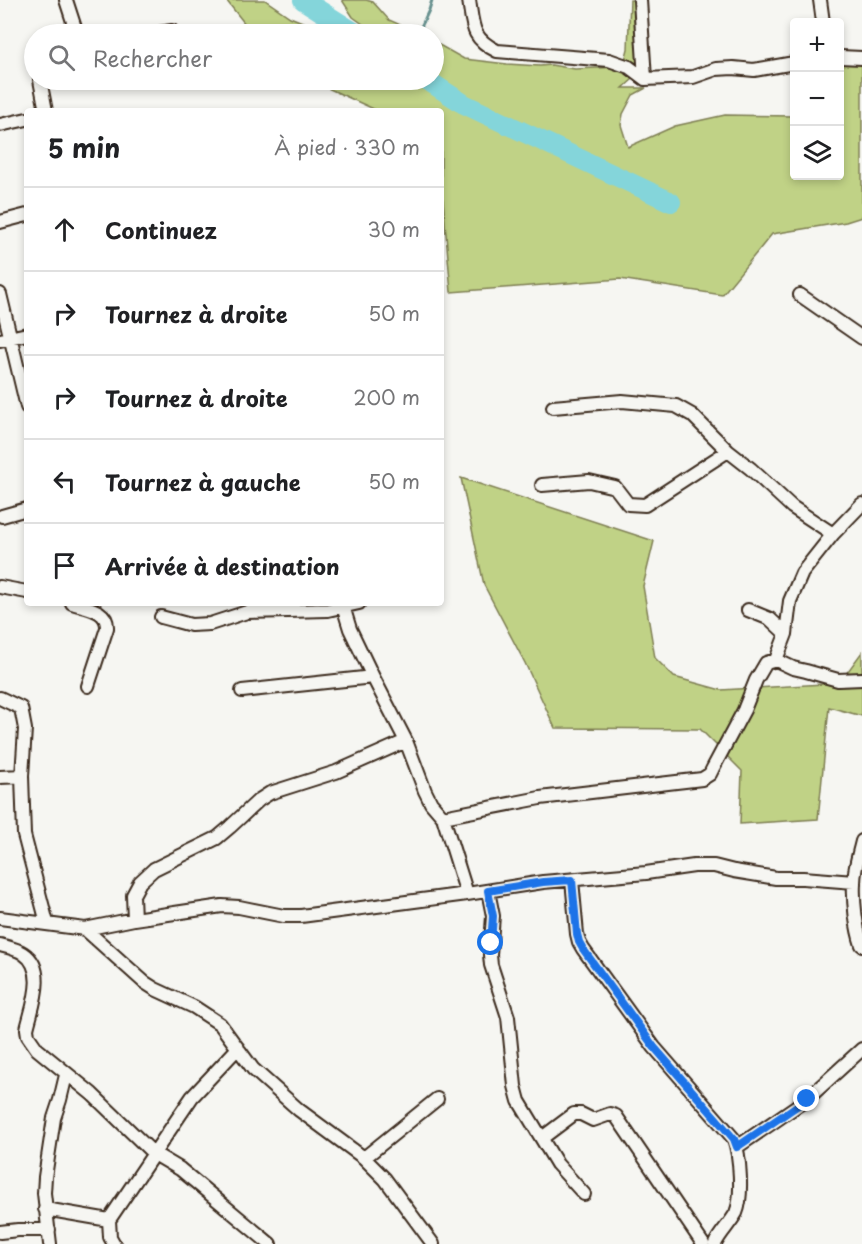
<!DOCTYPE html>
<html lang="fr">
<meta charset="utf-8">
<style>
:root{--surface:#fff;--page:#f6f6f6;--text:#202124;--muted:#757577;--line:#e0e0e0}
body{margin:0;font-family:"Playpen Sans",sans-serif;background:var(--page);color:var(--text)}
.controls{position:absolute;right:18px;top:18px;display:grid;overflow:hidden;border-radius:6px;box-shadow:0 3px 9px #0003}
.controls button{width:54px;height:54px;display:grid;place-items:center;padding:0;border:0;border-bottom:2px solid var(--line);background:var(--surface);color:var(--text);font:30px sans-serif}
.stop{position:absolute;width:18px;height:18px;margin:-14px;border:4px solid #1a73e8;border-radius:50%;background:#fff}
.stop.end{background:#1a73e8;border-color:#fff;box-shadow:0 2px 6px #0008}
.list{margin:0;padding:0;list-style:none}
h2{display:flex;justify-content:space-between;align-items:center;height:78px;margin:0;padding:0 24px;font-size:26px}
h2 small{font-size:20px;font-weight:400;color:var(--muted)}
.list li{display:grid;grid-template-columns:39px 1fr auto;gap:18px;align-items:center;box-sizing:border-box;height:84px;padding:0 24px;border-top:2px solid var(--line)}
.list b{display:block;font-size:22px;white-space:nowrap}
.list em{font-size:20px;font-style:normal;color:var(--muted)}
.icon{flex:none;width:33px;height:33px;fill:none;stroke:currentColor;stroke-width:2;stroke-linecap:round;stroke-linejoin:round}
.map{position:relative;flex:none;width:862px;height:1244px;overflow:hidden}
.search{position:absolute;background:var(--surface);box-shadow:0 3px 9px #0003;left:24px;top:24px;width:420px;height:66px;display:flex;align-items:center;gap:15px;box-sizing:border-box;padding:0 21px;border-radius:33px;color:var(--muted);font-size:22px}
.panel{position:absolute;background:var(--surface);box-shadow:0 3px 9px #0003;left:24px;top:108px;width:420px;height:498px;border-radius:6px}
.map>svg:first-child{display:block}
</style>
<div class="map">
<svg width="862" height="1244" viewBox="0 0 862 1244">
<rect width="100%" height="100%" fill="#f6f6f2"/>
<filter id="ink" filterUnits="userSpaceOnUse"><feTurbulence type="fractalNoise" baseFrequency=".0167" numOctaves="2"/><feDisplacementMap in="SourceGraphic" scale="12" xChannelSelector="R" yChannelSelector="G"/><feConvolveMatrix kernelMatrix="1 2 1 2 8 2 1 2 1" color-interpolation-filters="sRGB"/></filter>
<g filter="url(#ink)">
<path fill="#c0d286" stroke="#7e7e52" stroke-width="1.5" d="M226 0H265L290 17 332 34H253Z
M342 0H366L373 2 389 20 421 34H377L353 17Z
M630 0H635L639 81 633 79 623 88H646L633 95 623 114 621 125 628 147 675 126 725 115 794 116V176H840V61L862 63V217L846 222 772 234 722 295 620 279 451 292 443 200 441 194V111H378L310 80H399L403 82 413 80H434V42L464 59 507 64 540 66 551 65 575 69 620 67 624 64 628 49Z
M461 478 654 541 643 586 655 658 674 677 721 690 824 684 846 674 862 652V716L829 707 818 819 740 824 742 771 700 729 555 728 525 663 484 585Z"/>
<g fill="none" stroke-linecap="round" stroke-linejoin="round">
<path stroke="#67918f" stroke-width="3" d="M421 27 429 10 432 0"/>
<path stroke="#84d5da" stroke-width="20" d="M303 0 357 34
M427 80 464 104 671 202"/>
<g stroke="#3b2a1e" stroke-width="16">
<path id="minor" d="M66 0 77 34
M469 0C473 26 471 38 497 51L609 60 629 67 645 79
M640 0 645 79 693 77 716 69 733 68 754 70 794 63
M820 0 823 22
M153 34 172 31
M840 57 862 58
M40 80 46 111
M0 125 27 119
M0 222 27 215
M0 294 27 407
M800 295 862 338
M0 340 27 334
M553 407 622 401 676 406 692 415 728 451 751 469 792 507 833 534
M542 485 589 481 615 487 628 504 645 505 728 451
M862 504 833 534 802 573 790 601 786 634 776 660 793 668 806 671 838 680 862 679
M2 516 27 509
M0 587 27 592
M72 603C86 608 108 609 107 628L88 686
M342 603 350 629 373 677 406 741 425 791 431 803 443 817 467 894
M748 610 770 619 786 634
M161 617 191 625 210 624 247 612 328 610 359 603
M242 691 373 677
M0 698 21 708 25 729 22 776 24 835 47 923
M0 777 22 776
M443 817 540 798 702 779 710 774 713 768 744 710 756 680 766 663 776 660
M862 841C859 854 854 869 854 883 853 901 856 928 862 945
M572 880 577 934 579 942 583 949 654 1047 734 1139C740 1155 743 1197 736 1213 730 1224 720 1233 715 1244
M488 891 493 916 490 955 491 965 508 1017 515 1086 519 1101 557 1164 584 1194
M0 918 85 929 134 919 222 906 239 907 284 916H301L467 894 543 882 646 873 694 866H714L734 871 776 878H803L854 882
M134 919 133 895 140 882 154 869 217 838 230 827 259 800 270 793 336 772 406 741
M85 929 144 982 155 989 194 1007 220 1024 253 1069 299 1110 364 1158 385 1179 433 1244
M0 945C7 947 17 949 23 953 48 969 32 1007 27 1029L28 1036 37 1049 92 1094 153 1153 180 1169 270 1244
M542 1138 574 1114H581L593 1120 610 1114 616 1116 703 1244
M737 1147 807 1099 862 1049
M364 1158 437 1099
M45 1209 109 1220 192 1097 238 1048
M109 1220 110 1237 114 1244
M0 1232 18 1230H49
M50 1244 44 1193 45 1177 54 1118 60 1100 66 1075"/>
</g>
<use href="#minor" stroke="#f6f6f2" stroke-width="12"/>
</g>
</g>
<g fill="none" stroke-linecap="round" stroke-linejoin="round" filter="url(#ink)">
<path stroke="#1a73e8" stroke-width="8" d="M491 943 493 916 488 891 543 882 572 880 577 934 579 942 583 949 654 1047 734 1139 737 1147 807 1099"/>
</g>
</svg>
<div class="controls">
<button>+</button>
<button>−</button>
<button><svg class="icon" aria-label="layers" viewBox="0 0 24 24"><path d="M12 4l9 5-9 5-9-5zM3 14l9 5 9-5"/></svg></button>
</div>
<div class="stop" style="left:491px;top:943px"></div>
<div class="stop end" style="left:807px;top:1099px"></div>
<div class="search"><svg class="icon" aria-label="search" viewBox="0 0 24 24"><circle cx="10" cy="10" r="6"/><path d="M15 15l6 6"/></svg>Rechercher</div>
<section class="panel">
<h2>5 min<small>À pied · 330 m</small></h2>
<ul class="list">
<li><svg class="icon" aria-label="ahead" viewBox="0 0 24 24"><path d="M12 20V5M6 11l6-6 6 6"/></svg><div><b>Continuez</b></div><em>30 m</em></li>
<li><svg class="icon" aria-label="right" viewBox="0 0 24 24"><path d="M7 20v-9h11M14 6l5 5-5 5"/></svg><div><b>Tournez à droite</b></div><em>50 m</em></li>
<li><svg class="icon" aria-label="right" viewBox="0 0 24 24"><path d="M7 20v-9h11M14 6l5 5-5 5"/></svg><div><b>Tournez à droite</b></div><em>200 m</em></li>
<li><svg class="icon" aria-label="left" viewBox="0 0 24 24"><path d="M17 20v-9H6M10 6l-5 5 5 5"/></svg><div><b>Tournez à gauche</b></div><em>50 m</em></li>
<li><svg class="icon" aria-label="arrive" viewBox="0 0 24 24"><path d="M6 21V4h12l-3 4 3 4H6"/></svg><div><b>Arrivée à destination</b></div></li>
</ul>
</section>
</div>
